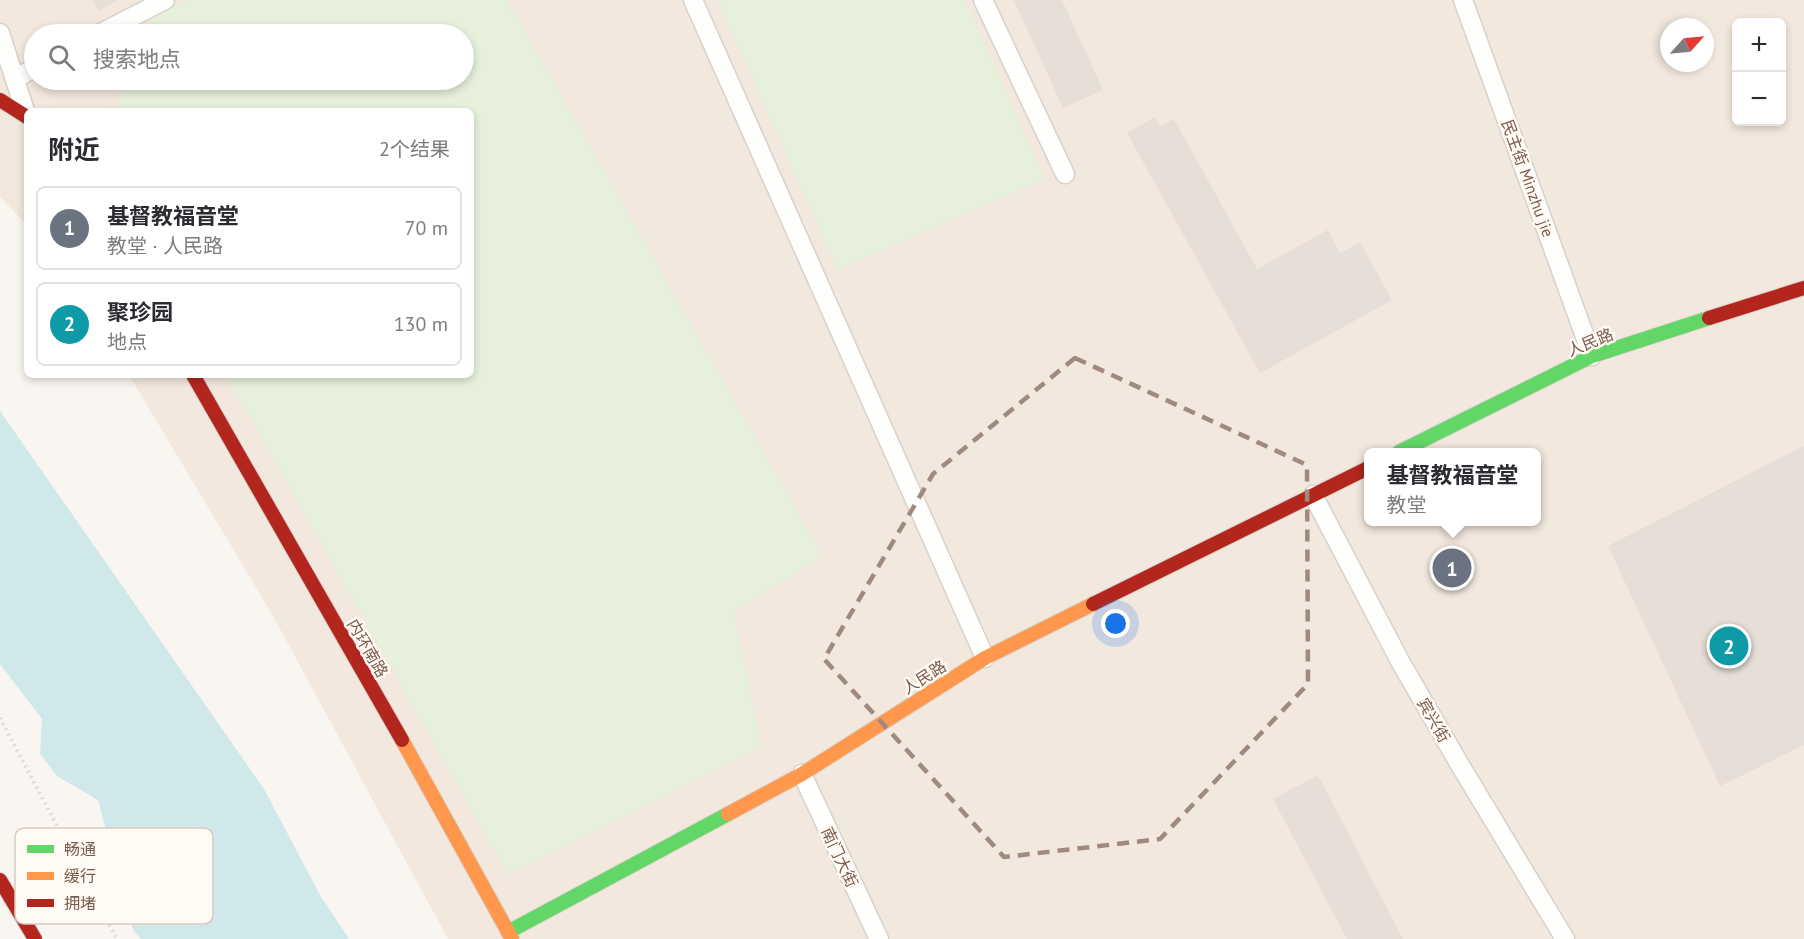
<!DOCTYPE html>
<html lang="zh">
<meta charset="utf-8">
<style>
:root{--surface:#fff;--page:#f2f2f3;--text:#2b2b33;--muted:#7c7c81;--line:#e1e1e2;--accent:#625958}
body{margin:0;font-family:"PT Sans","Noto Sans SC",sans-serif;background:var(--page);color:var(--text)}
.controls{position:absolute;right:18px;top:18px;display:grid;overflow:hidden;border-radius:9px;box-shadow:0 3px 9px #0003}
.controls button{width:54px;height:54px;display:grid;place-items:center;padding:0;border:0;border-bottom:2px solid var(--line);background:var(--surface);color:var(--text);font:30px sans-serif}
.compass{position:absolute;left:1660px;top:18px;width:54px;height:54px;border-radius:50%;background:var(--surface);box-shadow:0 3px 9px #0003;rotate:63deg}
.you{position:absolute;left:1116px;top:624px;width:21px;height:21px;margin:-15px;border:4px solid #fff;border-radius:50%;background:#1a73e8;box-shadow:0 0 0 9px #1a73e833}
.badge{display:grid;place-items:center;width:39px;height:39px;border-radius:50%;background:var(--accent);color:#fff;font-size:20px;font-weight:700}
.pin{position:absolute;translate:-50% -50%;border:3px solid #fff;box-shadow:0 2px 6px #0006}
.popup{position:absolute;left:1364px;top:448px;width:177px;height:78px;box-sizing:border-box;display:grid;place-content:center;border-radius:9px;background:var(--surface);filter:drop-shadow(0 2px 4px #0005);font-size:20px;white-space:nowrap;color:var(--muted)}
.popup b{font-size:22px;color:var(--text)}
.popup::after{content:'';position:absolute;left:50%;top:100%;margin-left:-12px;border:12px solid transparent;border-top-color:var(--surface)}
.list{margin:0;padding:0;list-style:none}
h2{display:flex;justify-content:space-between;align-items:center;height:78px;margin:0;padding:0 24px;font-size:26px}
h2 small{font-size:20px;font-weight:400;color:var(--muted)}
.list li{display:grid;grid-template-columns:39px 1fr auto;gap:18px;align-items:center;box-sizing:border-box;height:84px;margin:0 12px 12px;padding:0 12px;border:2px solid var(--line);border-radius:9px}
.list b{display:block;font-size:22px;white-space:nowrap}
.list p{margin:0;font-size:20px;white-space:nowrap;color:var(--muted)}
.list em{font-size:20px;font-style:normal;color:var(--muted)}
.icon{flex:none;width:33px;height:33px;fill:none;stroke:currentColor;stroke-width:2;stroke-linecap:round;stroke-linejoin:round}
.map{position:relative;flex:none;width:1804px;height:939px;overflow:hidden}
.search{position:absolute;background:var(--surface);box-shadow:0 3px 9px #0003;left:24px;top:24px;width:450px;height:66px;display:flex;align-items:center;gap:15px;box-sizing:border-box;padding:0 21px;border-radius:33px;color:var(--muted);font-size:22px}
.panel{position:absolute;background:var(--surface);box-shadow:0 3px 9px #0003;left:24px;top:108px;width:450px;height:270px;border-radius:9px}
.map>svg:first-child{display:block}
</style>
<div class="map">
<svg width="1804" height="939" viewBox="0 0 1804 939">
<rect width="100%" height="100%" fill="#f9f5f0"/>
<path fill="#f2e8de" fill-rule="evenodd" d="M0 0H1804V939H448L272 614 129 375H471V111H27V225L0 197ZM1736 22H1782V122H1736ZM1669 27H1705V63H1669ZM34 34H464V80H34ZM1368 452H1536V522H1368Z"/>
<path fill="#e7f0db" d="M189 0H507L823 556 734 612 762 747 508 875 226 375H471V111H118L122 90 127 80H464V34H147L155 17Z
M717 0H965L1045 179 838 270Z"/>
<path fill="#d0e8ea" d="M0 411 264 789 320 895 349 939H141L133 930 98 800 57 776 40 754 42 719 0 664Z"/>
<path fill="#e6ded7" d="M93 0H117L99 11Z
M1014 0H1062L1103 90 1063 108Z
M1155 117 1160 126 1174 119 1257 269 1328 230 1340 253 1360 242 1392 300 1260 373 1127 133Z
M1804 446V745L1720 786 1608 546Z
M1318 775 1403 939H1347L1273 799Z"/>
<g fill="none" stroke-linecap="round" stroke-linejoin="round">
<g stroke="#d7d1cb" stroke-width="21">
<path id="lane" d="M693 0 985 658
M983 0 1065 174
M1463 0 1592 356
M0 33 26 114
M99 34 165 0
M15 79 34 68
M1313 495 1401 663 1460 765 1565 939
M802 774 879 939"/>
</g>
<g stroke="#d9d2cb" stroke-width="16">
<path id="fast" d="M1399 452 1592 356 1709 318
M508 932 728 814"/>
</g>
<g stroke="#d9d2cb" stroke-width="16">
<path id="slow" d="M402 740 512 939
M728 814 802 774 985 658 1093 604"/>
</g>
<g stroke="#d9d2cb" stroke-width="16">
<path id="jam" d="M0 100 27 117
M1709 318 1804 288
M193 375 402 740
M1093 604 1368 468
M0 880 35 939"/>
</g>
<path stroke="#dcd5d0" stroke-width="4" stroke-dasharray="1.5 4.5" stroke-linecap="butt" d="M0 718 117 939"/>
<use href="#lane" stroke="#fefefd" stroke-width="18"/>
<use href="#fast" stroke="#63d668" stroke-width="14"/>
<use href="#slow" stroke="#ff974d" stroke-width="14"/>
<use href="#jam" stroke="#b3261e" stroke-width="14"/>
</g>
<path fill="none" stroke="#9f8a7d" stroke-width="4.5" stroke-dasharray="12 8" stroke-linejoin="round" d="M1075 358 1307 465 1308 684 1160 839 1004 857 824 659 933 474Z"/>
<g text-anchor="middle" stroke-width="5" stroke-linejoin="round" paint-order="stroke">
<g font-size="16" fill="#7a5c4d" stroke="#fffaf3">
<text transform="translate(1528 178) rotate(70)" y="6">民主街 Minzhu jie</text>
<text transform="translate(1590 342) rotate(-22)" y="6">人民路</text>
<text transform="translate(368 648) rotate(60)" y="6">内环南路</text>
<text transform="translate(924 677) rotate(-32)" y="6">人民路</text>
<text transform="translate(1434 720) rotate(60)" y="6">宾兴街</text>
<text transform="translate(840 857) rotate(65)" y="6">南门大街</text>
</g>
</g>
<rect x="15" y="828" width="198" height="96" rx="9" fill="#fffaf3" stroke="#d7cbc1" stroke-width="1.5"/>
<rect x="27" y="845" width="27" height="8" fill="#63d668"/>
<rect x="27" y="872" width="27" height="8" fill="#ff974d"/>
<rect x="27" y="899" width="27" height="8" fill="#b3261e"/>
<g font-size="16" fill="#7a5c4d">
<text x="64" y="855">畅通</text>
<text x="64" y="882">缓行</text>
<text x="64" y="909">拥堵</text>
</g>
</svg>
<div class="controls">
<button>+</button>
<button>−</button>
</div>
<svg class="compass" viewBox="-18 -18 36 36"><path d="M0-13l5 13h-10z" fill="#e53935"/><path d="M0 13l5-13h-10z" fill="#7c7c81"/></svg>
<div class="you"></div>
<div class="pin badge" style="left:1452px;top:568px;background:#6b7280">1</div>
<div class="popup"><b>基督教福音堂</b>教堂</div>
<div class="pin badge" style="left:1729px;top:646px;background:#0f9aa8">2</div>
<div class="search"><svg class="icon" aria-label="search" viewBox="0 0 24 24"><circle cx="10" cy="10" r="6"/><path d="M15 15l6 6"/></svg>搜索地点</div>
<section class="panel">
<h2>附近<small>2个结果</small></h2>
<ul class="list">
<li><span class="badge" style="background:#6b7280">1</span><div><b>基督教福音堂</b><p>教堂 · 人民路</p></div><em>70 m</em></li>
<li><span class="badge" style="background:#0f9aa8">2</span><div><b>聚珍园</b><p>地点</p></div><em>130 m</em></li>
</ul>
</section>
</div>
